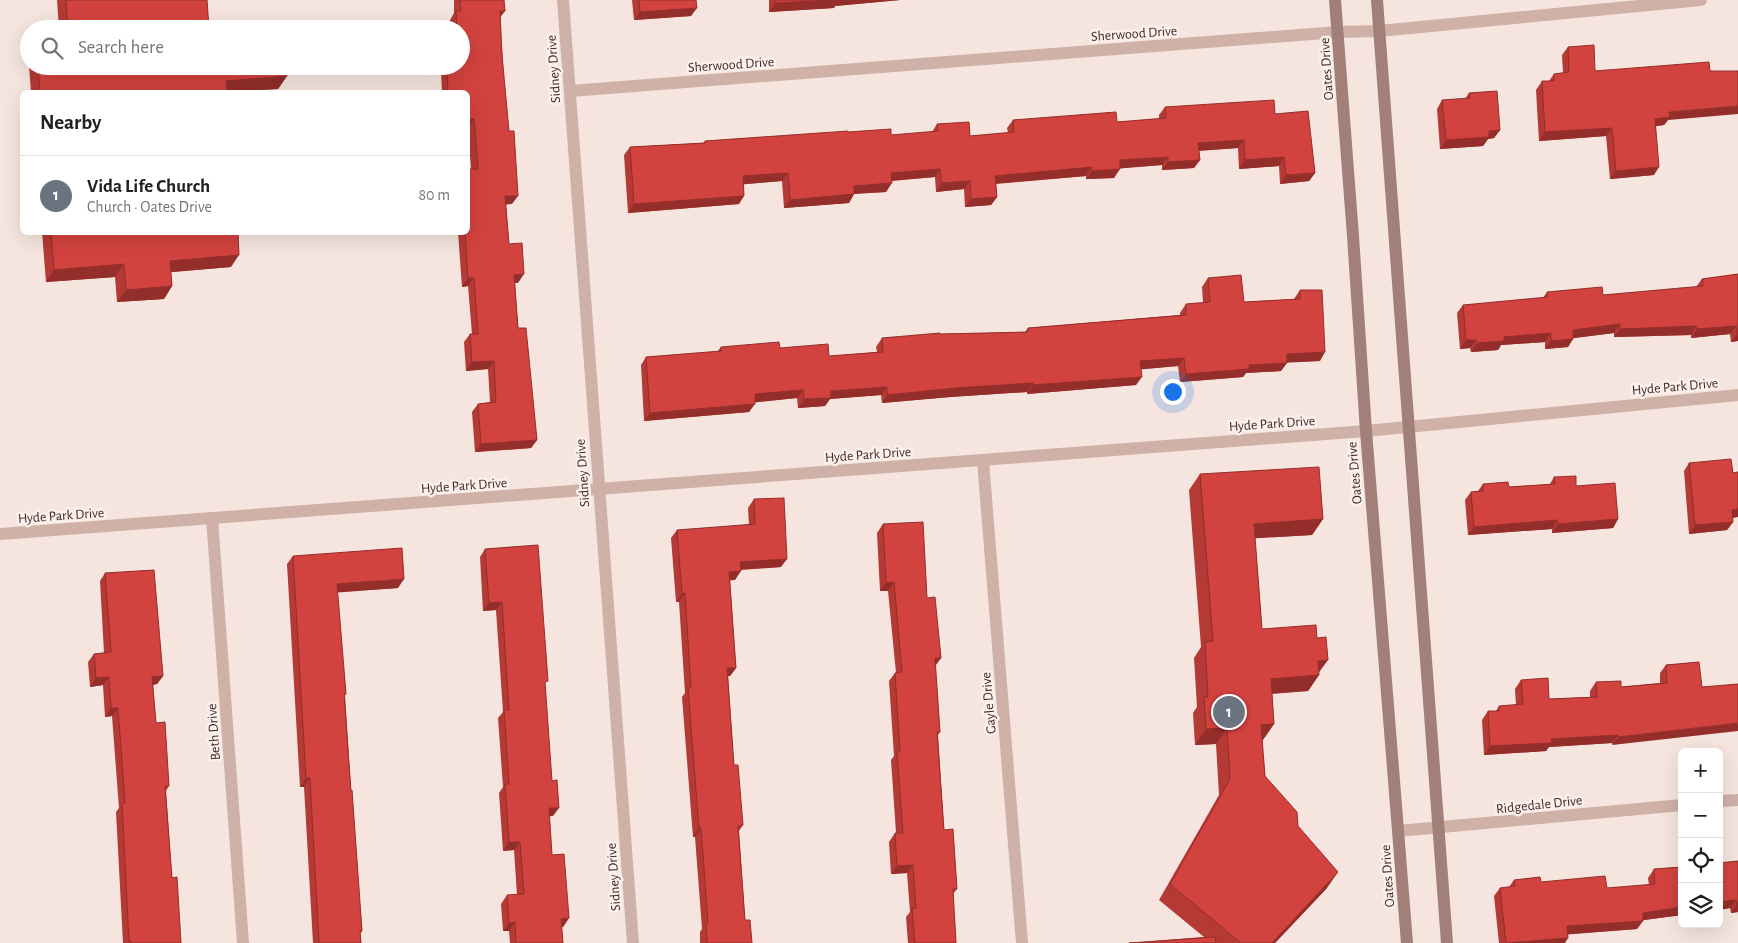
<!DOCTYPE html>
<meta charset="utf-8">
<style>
:root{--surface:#fff;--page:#f6f6f6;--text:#202124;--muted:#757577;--line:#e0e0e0;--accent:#111827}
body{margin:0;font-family:"Alegreya Sans",sans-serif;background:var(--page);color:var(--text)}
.controls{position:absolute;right:15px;bottom:15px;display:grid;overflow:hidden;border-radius:8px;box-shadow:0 5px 20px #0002}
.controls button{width:45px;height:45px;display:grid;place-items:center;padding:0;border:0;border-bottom:1px solid var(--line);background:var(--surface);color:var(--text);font:25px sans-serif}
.you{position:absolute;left:1172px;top:391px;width:18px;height:18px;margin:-12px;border:4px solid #fff;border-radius:50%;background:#1a73e8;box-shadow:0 0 0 8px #1a73e833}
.badge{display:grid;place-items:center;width:32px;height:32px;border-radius:50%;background:var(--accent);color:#fff;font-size:16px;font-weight:700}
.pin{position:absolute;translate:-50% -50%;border:2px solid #fff;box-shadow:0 1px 5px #0006}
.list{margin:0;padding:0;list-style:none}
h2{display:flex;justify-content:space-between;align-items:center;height:65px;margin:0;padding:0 20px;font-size:21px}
h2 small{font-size:16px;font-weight:400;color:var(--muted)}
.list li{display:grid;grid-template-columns:32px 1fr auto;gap:15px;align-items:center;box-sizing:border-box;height:80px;padding:0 20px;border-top:1px solid var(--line)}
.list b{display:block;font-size:19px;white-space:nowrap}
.list p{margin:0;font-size:16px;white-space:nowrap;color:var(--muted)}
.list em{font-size:16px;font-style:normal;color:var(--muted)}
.icon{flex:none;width:28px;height:28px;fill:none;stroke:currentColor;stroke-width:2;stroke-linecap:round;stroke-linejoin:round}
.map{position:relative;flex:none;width:1738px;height:943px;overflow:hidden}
.search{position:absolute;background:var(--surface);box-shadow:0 5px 20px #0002;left:20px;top:20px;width:450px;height:55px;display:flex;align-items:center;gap:12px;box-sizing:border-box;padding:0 18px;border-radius:28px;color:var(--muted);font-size:19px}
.panel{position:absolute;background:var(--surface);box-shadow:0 5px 20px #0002;left:20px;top:90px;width:450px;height:145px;border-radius:8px}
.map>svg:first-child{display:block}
</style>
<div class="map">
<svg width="1738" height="943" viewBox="0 0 1738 943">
<rect width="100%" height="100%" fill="#f5e5de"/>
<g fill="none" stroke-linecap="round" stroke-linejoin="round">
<path stroke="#cfb1a8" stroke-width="12" d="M563 0 633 943
M570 91 1338 32 1379 31 1701 0
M983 461 1022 943
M212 518 243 943
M1719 801 1738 800
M1398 831 1682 805"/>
<path stroke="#cfb1a8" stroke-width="12" d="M0 534 1366 431 1738 395"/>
<path stroke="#a37f79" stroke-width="12" d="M1335 0 1353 236 1366 431 1407 943
M1377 0 1447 943"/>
</g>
<path fill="#b53935" d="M57 0H207L209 29H59Z
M454 0H504L500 18 512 204H506L509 244 518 283H515L518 328 537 440 531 448 475 452 472 412 478 404 490 402 488 369 466 371 464 342 470 334H472L468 286 462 287 458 232H468L471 169 468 127V92H442L441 72 445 66H461V29H450V20L454 13Z
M632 0H696L691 16 634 20Z
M769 0H900L835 6 834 8 769 12Z
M29 47V66L27 48Z
M1568 47 1595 71 1668 120 1664 125 1656 126 1654 175 1610 179 1606 136 1539 141 1536 90 1542 81H1549L1554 74 1563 73 1562 55Z
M29 66H286L287 76 278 89 227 92H31Z
M1469 93 1500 130 1494 138 1488 139 1483 146 1440 149 1437 109 1442 100 1465 99Z
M1165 107 1275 114 1315 173 1309 181 1280 184 1279 166 1239 169 1238 148 1199 151 1200 160 1194 168 1162 170V165L1120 168 1114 178 1086 179V176L996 184 997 197 991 205 965 207 964 189 936 192 935 177 892 181 886 192 854 194 849 203 784 208 782 181 743 184 739 204 628 213 624 155 630 147 703 143 705 141 848 132 891 135 932 132 937 124 970 136 1008 133 1007 128 1013 120 1117 122 1159 119V115Z
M42 232H238L231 267 171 272 172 286 164 299 117 302 115 277 46 282Z
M1738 274V341L1731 342 1730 334 1691 338V335L1614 337V333L1573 338 1568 347 1545 349V342L1501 345 1498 350 1471 352 1470 348 1460 349 1457 313 1463 305 1543 298 1547 292 1603 295 1696 287 1702 279Z
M1208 278 1244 302 1294 299 1300 290 1320 361 1287 362 1281 371 1246 373 1243 377 1180 382 1178 366 1141 369 1136 385 1027 394V392L950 397 882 403 881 395 830 399 825 406 798 408 797 398 755 402 749 412 644 421 641 365 646 357 717 352 721 347 780 348 829 356 877 352 876 347 882 338 940 334 1025 332 1028 328 1180 315V313L1186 304 1203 303 1202 287Z
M1689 463 1733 473 1738 472V517L1733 518V522L1727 530 1689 534 1684 471Z
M1200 474 1323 519 1312 535 1255 538 1262 629 1319 672V675L1308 691 1272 694 1274 724 1262 740 1265 776 1298 826 1327 888 1275 943H1129L1204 937 1159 900 1219 795 1216 744 1195 745 1193 713 1197 707 1194 658 1201 647 1189 490Z
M1554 477 1576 486 1618 519 1613 528 1552 533V529L1468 535 1465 500 1471 492 1478 491 1483 484 1509 487 1550 484Z
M754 499 781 567 740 570 735 580H730L736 668 730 676H728L734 765 743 825 739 831 745 920 752 943H700V932L702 929 695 837H693L682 697 685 693 679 602H676L671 538 677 530 749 525 748 508Z
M883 524 927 598 941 658 935 666 940 732 938 735 944 830 957 889 953 894 956 943H908L906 917 910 912 907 873 891 874 889 842 895 833H896L891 760 894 756 889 681 895 673H896L888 591H880L877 533Z
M485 549 545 686 553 816H549L552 855 569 918 563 927H562L563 943H510L509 931H503L501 904 507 895H517L514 850 503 851 499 793 503 787 498 718 503 712 496 610 483 611 480 557Z
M293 556 398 588 337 592 346 694 345 695 351 791 362 931 360 934 361 943H313L304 787H300L287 564Z
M105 573 163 676 157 684 153 685 156 723 169 786 166 791 172 878 181 943H123L116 812 119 808 112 716 105 717 103 685 90 687 88 662 94 654 104 653 100 581Z
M1699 662 1612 745V743L1549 747 1546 751 1484 755 1482 720 1488 711H1496L1499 706 1516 705 1515 689 1521 680 1549 699 1590 697V691L1596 682 1621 687 1660 683V673L1666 665Z
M1738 861V912L1731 913 1730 908 1719 910V863Z
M1682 867V915L1643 920 1637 929 1568 934 1565 943H1499L1494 896 1500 888 1509 887 1514 880 1607 888 1649 885 1648 878 1654 869Z"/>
<path fill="#932e2b" d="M833 0H900L835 6 834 8 769 12 775 3Z
M697 8 691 16 634 20 640 12Z
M500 11H505L499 19Z
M287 76 278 89 224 92 226 81Z
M1738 106V114L1668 120 1664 125 1649 127 1655 119 1669 112Z
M468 119H474L468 127Z
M1612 128 1606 136 1539 141 1545 132Z
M1500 130 1494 138 1488 139 1483 146 1440 149 1446 140 1489 131Z
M1244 140 1238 148 1192 151 1198 143Z
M1168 157 1162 165 1114 169 1120 160Z
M1284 157 1279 166 1239 169 1245 160Z
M1200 160 1194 168 1162 170 1168 162Z
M1092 167 1086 176 989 184 995 176Z
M1659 167 1654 175 1610 179 1616 171Z
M940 169 935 177 885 181 891 173Z
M1120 169 1114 178 1086 179 1092 171Z
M788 173 782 181 737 185 743 176Z
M1315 173 1309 181 1280 184 1286 175Z
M970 181 964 189 936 192 942 183Z
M892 183 886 192 848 194 854 186Z
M854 194 849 203 784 208 790 200Z
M505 196H518L512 204 499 205Z
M744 196 739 204 628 213 634 204Z
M997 197 991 205 965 207 971 199Z
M239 255 231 267 161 273 170 261Z
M124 264 115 277 46 282 54 270Z
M524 274 518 283H508L514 275Z
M468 278H474L468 286 462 287Z
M172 286 164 299 117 302 126 290Z
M1620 324 1614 333 1567 339 1573 330Z
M1696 326 1691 335 1614 337 1620 329Z
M1736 326 1730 334 1691 338 1697 329Z
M1551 333 1545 342 1501 345 1498 350 1471 352 1477 343 1504 337Z
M1737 333H1738V341L1731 342Z
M1573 339 1568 347 1545 349 1551 341Z
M1466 340H1476L1470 348 1460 349Z
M1325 352 1320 361 1281 363 1287 354Z
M1184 358 1178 366 1135 370 1140 361Z
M494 361 488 369 466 371 472 362Z
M1287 363 1281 371 1246 373 1243 377 1180 382 1186 374 1249 365Z
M1142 377 1136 385 1027 394 1033 385Z
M1033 383 1027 392 950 397 882 403 887 395 956 388Z
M887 387 881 395 830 399 825 406 798 408 804 399 831 391Z
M803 390 797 398 749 403 755 394Z
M755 404 749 412 644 421 650 413Z
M537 440 531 448 475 452 481 444Z
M1738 509V517L1726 518 1732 510Z
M1323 519 1312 535 1243 539 1254 524Z
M1618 519 1613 528 1552 533 1558 524Z
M1557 520 1552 529 1468 535 1474 527Z
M1733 522 1727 530 1689 534 1695 525Z
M787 559 781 567 734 570 740 562Z
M741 571 735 580 723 581 729 572Z
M404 579 398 588 331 593 337 584Z
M894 582 888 591H880L886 583Z
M685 593 679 602H676L682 594Z
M502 602 496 610 483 611 489 603Z
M935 658H941L935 666Z
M1328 660 1317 675H1319L1308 691 1260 694 1271 679 1318 661Z
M727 668H736L730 676 722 677Z
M163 676 157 684 146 685 152 677Z
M109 677 103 685 90 687 96 678Z
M111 708H118L112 716 105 717Z
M1738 723V731L1612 745 1618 737Z
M1274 724 1263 740H1250L1261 725Z
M1227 728 1216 744 1195 745 1206 729Z
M1618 735 1612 743 1549 747 1546 751 1484 755 1490 746 1551 739Z
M306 778H310L304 787H300Z
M549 808H559L553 816 543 817Z
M699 828H701L695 837H693Z
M509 842H520L514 850 503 851Z
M913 865 907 873 891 874 897 866Z
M1338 872 1327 888 1275 943H1272Z
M1736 900 1730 908 1719 910V902Z
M1737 904H1738V912L1731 913Z
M1682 907V915L1637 921 1643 913Z
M569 918 563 927H555L561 919Z
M1643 921 1637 929 1561 935 1567 926Z
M515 922 509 931H503L509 923Z
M1568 938 1565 943H1506Z"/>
<path fill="#d2423e" stroke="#932e2b" d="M66 0H207L209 29H68Z
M460 0H504L505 11H500L502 55 509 131H514L518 196H505L509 244 522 243 524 274 514 275 518 328H526L537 440 481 444 478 404 496 402 494 361 472 362 470 334H478L474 278H468L465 232H468V169H478L474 119H468V92H448L447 66H461V29H457L456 11H461Z
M639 0H696L697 8 640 12Z
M775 0H833L775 3Z
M1594 45 1595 71 1709 62 1710 71H1738V106L1669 112 1670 117 1655 119 1659 167 1616 171 1612 128 1545 132 1542 81H1554V74L1569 72 1568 47Z
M38 66H286L287 76 226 81 227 92H40Z
M1497 91 1500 130 1489 131V137L1446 140 1442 100 1470 98 1469 93Z
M1274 100 1275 114 1308 111 1315 173 1286 175 1284 157 1245 160 1244 140 1198 143 1200 160 1168 162V157L1120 160V169L1092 171V167L995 176 997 197 971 199 970 181 942 183 940 169 891 173 892 183 854 186V194L790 200 788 173 743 176 744 196 634 204 630 147 705 143V141L848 131V132L891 129V135L938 131 937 124 969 122 970 136 1014 132 1013 120 1116 112 1117 122 1166 118 1165 107Z
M51 232H238L239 255 170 261 172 286 126 290 124 264 54 270Z
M1738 274V333H1737L1736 326 1697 329 1696 326 1620 329V324L1573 330V339L1551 341V333L1504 337V341L1477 343 1476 340H1466L1463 305 1548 297 1547 292 1602 287 1603 295 1703 286 1702 279Z
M1241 275 1244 302 1300 299V290H1322L1325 352 1287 354V363L1249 365V369L1186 374 1184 358 1140 361 1142 377 1033 385V383L956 388 887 395V387L831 391V398L804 399 803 390 755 394V404L650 413 646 357 721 351V347L779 342 780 348 828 344 829 356 883 352 882 338 940 333V334L1028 332V328L1186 315V304L1210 302 1208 278Z
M1731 459 1733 473 1738 472V509L1732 510 1733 522 1695 525 1689 463Z
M1319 467 1323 519 1254 524 1262 629 1316 625 1317 638 1326 637 1328 660 1318 661 1319 675 1271 679 1274 724 1261 725 1265 776 1297 812 1298 826 1338 872 1272 943H1241L1170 884 1230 779 1227 728 1206 729 1204 697H1208L1205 642 1213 641 1200 474Z
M1576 476V486L1615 483 1618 519 1558 524 1557 520 1474 527 1471 492 1483 491V484L1508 482 1509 487 1555 484 1554 477Z
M784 498 787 559 740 562 741 571 729 572 736 668H727L734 765H738L743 825 738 826 745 920H750L752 943H707L706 923H708L701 828H699L688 688H691L685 593 682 594 677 530 755 524 754 499Z
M923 522 927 598 935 597 941 658H935L940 732H937L944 830 953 829 957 889H953L956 943H915L912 909 916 908 913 865 897 866 895 833H903L897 752 900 751 895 673 902 672 894 582 886 583 883 524Z
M538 545 548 681 545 682 552 781 557 780 559 808H549L552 855 564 854 569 918 561 919 563 943H516L515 922 509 923 507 895 524 894 520 842H509L505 784H509L504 710H509L502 602 489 603 485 549Z
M402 548 404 579 337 584 346 694H344L351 791 352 790 362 931H360L361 943H319L310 778H306L293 556Z
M154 570 163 676 152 677 156 723 165 722 169 786H165L172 878 177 877 181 943H131V941H129L122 803H125L118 708H111L109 677 96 678 94 654 111 652 105 573Z
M1699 662 1702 687 1738 684V723L1618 737V735L1551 739 1552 743 1490 746 1488 711H1499V706L1523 704 1521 680 1548 678 1549 699 1597 697 1596 682 1621 681V687L1667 683 1666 665Z
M1738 861V904H1737L1736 900 1719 902V863Z
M1682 867V907L1643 913V921L1567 926 1568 938 1506 943 1500 888 1515 886 1514 880 1540 877 1541 882 1605 876 1607 888 1655 884 1654 869Z
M1215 937 1216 943H1129Z"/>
<g text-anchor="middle" stroke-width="5" stroke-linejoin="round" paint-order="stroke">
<g font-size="14" fill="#3b2a29" stroke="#fcf0eb">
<text transform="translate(1134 33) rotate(-4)" y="5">Sherwood Drive</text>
<text transform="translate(731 64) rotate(-4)" y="5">Sherwood Drive</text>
<text transform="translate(553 69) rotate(-94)" y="5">Sidney Drive</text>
<text transform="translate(1326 69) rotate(-94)" y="5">Oates Drive</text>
<text transform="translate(1675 386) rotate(-5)" y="5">Hyde Park Drive</text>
<text transform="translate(1272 423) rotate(-4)" y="5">Hyde Park Drive</text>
<text transform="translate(868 454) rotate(-4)" y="5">Hyde Park Drive</text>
<text transform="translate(582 473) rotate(-94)" y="5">Sidney Drive</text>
<text transform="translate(1354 473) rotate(-95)" y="5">Oates Drive</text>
<text transform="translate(464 485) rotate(-4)" y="5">Hyde Park Drive</text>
<text transform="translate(61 515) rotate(-4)" y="5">Hyde Park Drive</text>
<text transform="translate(988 703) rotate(-95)" y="5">Gayle Drive</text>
<text transform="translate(213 732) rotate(-94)" y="5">Beth Drive</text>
<text transform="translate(1539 804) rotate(-6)" y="5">Ridgedale Drive</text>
<text transform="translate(1387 876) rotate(-94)" y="5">Oates Drive</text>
<text transform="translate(613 877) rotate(-94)" y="5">Sidney Drive</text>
</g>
</g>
</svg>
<div class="controls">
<button>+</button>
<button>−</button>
<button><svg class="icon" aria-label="locate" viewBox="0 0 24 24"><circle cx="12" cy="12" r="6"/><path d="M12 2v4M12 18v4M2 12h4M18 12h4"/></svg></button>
<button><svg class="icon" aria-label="layers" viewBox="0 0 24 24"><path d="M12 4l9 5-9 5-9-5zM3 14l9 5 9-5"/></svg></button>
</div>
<div class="you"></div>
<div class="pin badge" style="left:1229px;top:712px;background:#6b7280">1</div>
<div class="search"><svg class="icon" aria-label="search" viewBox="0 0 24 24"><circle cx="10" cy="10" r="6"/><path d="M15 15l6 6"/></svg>Search here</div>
<section class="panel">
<h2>Nearby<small></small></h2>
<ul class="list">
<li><span class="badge" style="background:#6b7280">1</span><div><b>Vida Life Church</b><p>Church · Oates Drive</p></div><em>80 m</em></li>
</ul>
</section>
</div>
